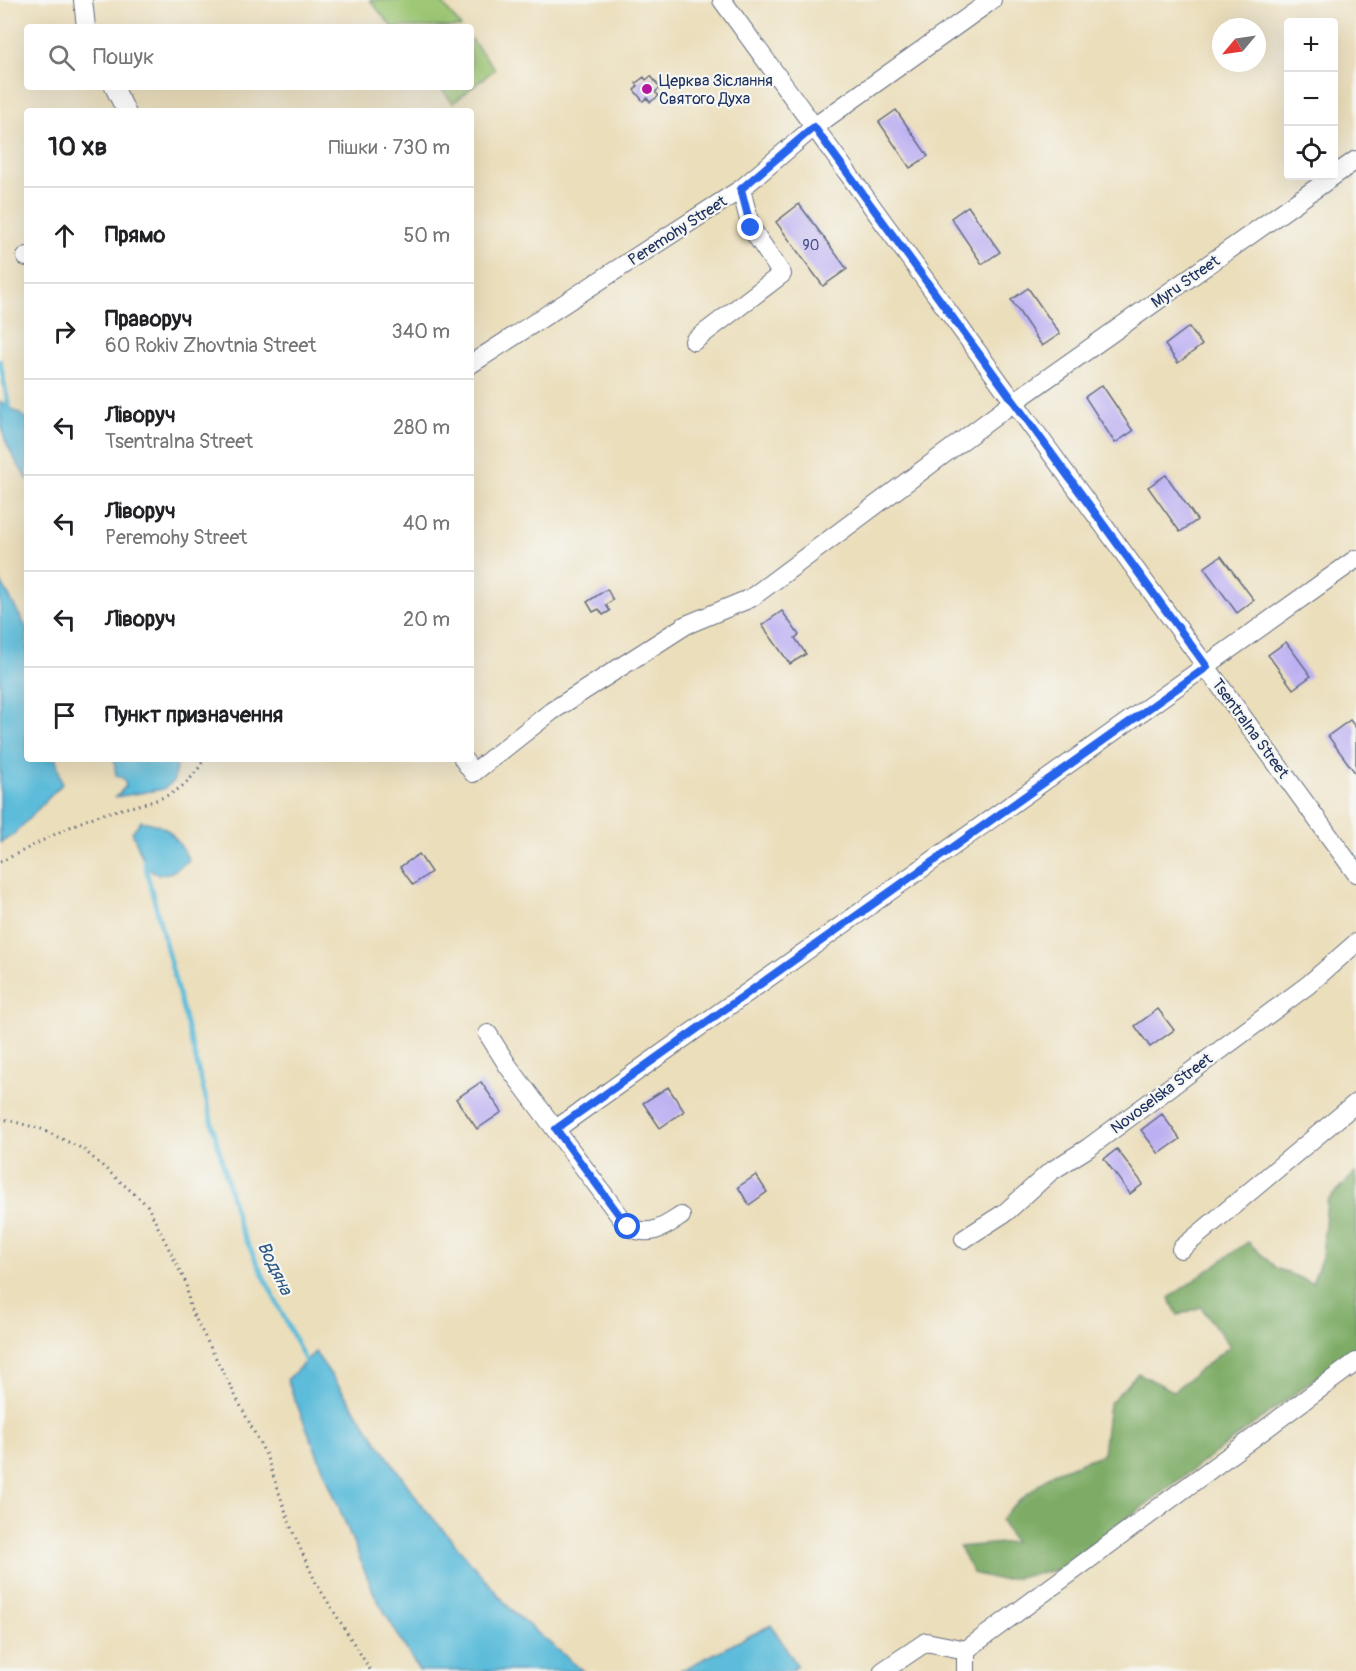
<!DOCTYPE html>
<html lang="uk">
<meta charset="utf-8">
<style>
:root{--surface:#fff;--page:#f2f2f2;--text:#202124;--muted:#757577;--line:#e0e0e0}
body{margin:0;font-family:Pangolin,sans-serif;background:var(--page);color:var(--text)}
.controls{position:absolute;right:18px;top:18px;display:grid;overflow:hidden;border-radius:6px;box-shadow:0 6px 24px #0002}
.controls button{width:54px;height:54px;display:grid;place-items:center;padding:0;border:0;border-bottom:2px solid var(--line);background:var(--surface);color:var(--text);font:30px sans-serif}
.compass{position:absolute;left:1212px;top:18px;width:54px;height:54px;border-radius:50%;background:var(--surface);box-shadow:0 6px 24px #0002;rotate:241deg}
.stop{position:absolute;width:18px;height:18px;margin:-14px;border:4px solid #2563eb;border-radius:50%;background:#fff}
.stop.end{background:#2563eb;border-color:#fff;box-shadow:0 2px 6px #0008}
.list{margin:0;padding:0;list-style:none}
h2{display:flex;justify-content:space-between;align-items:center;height:78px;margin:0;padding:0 24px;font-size:26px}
h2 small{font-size:20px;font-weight:400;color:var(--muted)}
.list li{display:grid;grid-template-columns:39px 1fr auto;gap:18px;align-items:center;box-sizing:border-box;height:96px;padding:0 24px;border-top:2px solid var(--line)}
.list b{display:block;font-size:22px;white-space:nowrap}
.list p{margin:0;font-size:20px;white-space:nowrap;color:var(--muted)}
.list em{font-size:20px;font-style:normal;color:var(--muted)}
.icon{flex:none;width:33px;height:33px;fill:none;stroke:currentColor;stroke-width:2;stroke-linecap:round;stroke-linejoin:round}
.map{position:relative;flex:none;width:1356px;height:1671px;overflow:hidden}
.search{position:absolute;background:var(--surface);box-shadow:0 6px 24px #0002;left:24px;top:24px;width:450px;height:66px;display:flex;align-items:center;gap:15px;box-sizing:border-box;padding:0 21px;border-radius:6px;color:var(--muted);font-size:22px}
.panel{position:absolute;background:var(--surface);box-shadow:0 6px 24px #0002;left:24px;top:108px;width:450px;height:654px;border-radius:6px}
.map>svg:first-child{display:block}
</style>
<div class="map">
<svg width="1356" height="1671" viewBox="0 0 1356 1671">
<rect width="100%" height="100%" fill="#f6f6f2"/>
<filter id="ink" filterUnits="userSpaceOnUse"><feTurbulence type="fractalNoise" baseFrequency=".0167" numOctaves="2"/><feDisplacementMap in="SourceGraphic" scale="12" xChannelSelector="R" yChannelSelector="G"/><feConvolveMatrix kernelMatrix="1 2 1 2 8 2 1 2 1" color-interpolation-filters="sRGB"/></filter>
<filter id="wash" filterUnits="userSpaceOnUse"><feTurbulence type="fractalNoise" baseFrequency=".008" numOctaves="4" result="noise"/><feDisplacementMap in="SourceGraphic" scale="24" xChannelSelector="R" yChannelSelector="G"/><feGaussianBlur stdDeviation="1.35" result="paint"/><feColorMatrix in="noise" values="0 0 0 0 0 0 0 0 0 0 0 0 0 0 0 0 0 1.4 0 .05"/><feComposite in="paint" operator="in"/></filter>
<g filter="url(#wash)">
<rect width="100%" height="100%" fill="#ebdebb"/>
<path fill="#9ec874" stroke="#5c7c69" stroke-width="1.5" d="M370 0H440L461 27H392Z
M471 39 495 69 453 103 440 87H471Z"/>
<path fill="#7eac66" stroke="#4c6e62" stroke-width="1.5" d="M1356 1172V1348L1058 1570 1001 1580 973 1573 959 1547 1014 1542 1001 1520 1011 1508 1053 1473 1103 1454 1109 1404 1138 1373 1173 1391 1230 1346 1201 1307 1178 1315 1169 1298 1248 1242 1276 1268 1312 1283 1322 1257 1327 1201Z"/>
<path fill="#5cbcda" stroke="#3c769c" stroke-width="1.5" d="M0 401 27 419V479C7 447 0 439 0 401Z
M0 580 27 629V759H56L62 784 13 835 0 843Z
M114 759H177L174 781 163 789 116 797 126 786 123 778 116 776Z
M141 821C170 825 175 836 189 860L172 872 158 875 146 866 132 832Z
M315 1352 420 1503 514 1613 583 1671H419L375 1596 287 1380Z
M771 1625 797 1665 791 1671H680Z"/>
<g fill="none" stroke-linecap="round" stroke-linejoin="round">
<path stroke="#5cbcda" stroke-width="4.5" d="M0 361 10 412
M144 861 239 1226 307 1364"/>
</g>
<g id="blocks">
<path fill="#bdb0f2" d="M651 76 660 88 655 92 659 96 650 102 647 98 643 101 634 90 638 86 636 83 644 77 646 80Z
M896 110 928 156 910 168 879 122Z
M799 204 847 269 823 286 776 222Z
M968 206 1000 252 982 264 951 218Z
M1028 288 1060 334 1042 346 1011 300Z
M1189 327 1202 345 1178 363 1165 345Z
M1102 385 1133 431 1115 443 1085 397Z
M1166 475 1197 520 1180 532 1148 487Z
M1221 556 1254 600 1237 613 1204 568Z
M607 589 613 600 606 605 610 611 603 615 599 609 593 612 587 602Z
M782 611 799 635 795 638 806 654 790 664 762 625Z
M1286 642 1311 676 1293 689 1268 655Z
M1350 720 1356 728V774L1328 736Z
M419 854 431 872 413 885 400 867Z
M1158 1009 1174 1030 1150 1047 1135 1026Z
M481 1082 502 1112 477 1129 456 1099Z
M668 1087 684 1111 660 1128 643 1103Z
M1162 1114 1180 1139 1159 1154 1141 1130Z
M1117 1149 1143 1184 1130 1194 1104 1159Z
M756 1175 767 1192 749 1205 738 1187Z"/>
</g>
</g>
<g filter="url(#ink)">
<use href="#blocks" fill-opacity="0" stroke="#646c7f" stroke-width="1.5"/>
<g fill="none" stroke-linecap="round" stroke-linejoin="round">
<g stroke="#646c7f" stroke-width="20">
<path id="minor" d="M83 0 86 27
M722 0 1356 873
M114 87 126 111
M26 257 27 256
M694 341 782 274 751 228 741 189
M471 364 741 189 814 127 992 0
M463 759 473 773 552 711 686 625 751 598 1014 402 1356 160
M488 1034 508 1066 628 1227C651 1237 662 1228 681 1216
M556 1129 1356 559
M964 1239 1006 1212 1050 1172 1088 1148 1308 985 1356 943
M1181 1249 1356 1103
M883 1671 926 1642 966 1650
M966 1671V1650L1356 1362"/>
</g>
<path stroke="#646c7f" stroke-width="3" stroke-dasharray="1.5 4.5" stroke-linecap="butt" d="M0 862C30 848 60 830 91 818 136 801 178 808 204 759
M0 1118 41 1129 83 1149 147 1205 186 1283 190 1308 266 1455 292 1530 316 1583 371 1671"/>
<use href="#minor" stroke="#fff" stroke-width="18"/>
</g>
</g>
<g fill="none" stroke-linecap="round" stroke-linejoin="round" filter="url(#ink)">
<path stroke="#2563eb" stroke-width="8" d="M628 1227 556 1129 1207 667 814 127 741 189 751 228"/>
</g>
<circle fill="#b5179e" stroke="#f6f6f2" stroke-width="2" cx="647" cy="89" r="6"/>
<g text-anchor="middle" stroke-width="4.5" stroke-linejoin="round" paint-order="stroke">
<g font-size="14" fill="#444f83">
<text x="811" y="250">90</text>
</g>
<g font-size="16" fill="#1b2f5e" stroke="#f6f6f2" text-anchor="start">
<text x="659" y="86">Церква Зіслання<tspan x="659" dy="18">Святого Духа</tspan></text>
</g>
<g font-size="16" fill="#1b2f5e" stroke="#f6f6f2">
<text transform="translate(677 230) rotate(-33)" y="6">Peremohy Street</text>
<text transform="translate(1185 281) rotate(-35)" y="6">Myru Street</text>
<text transform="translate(1251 728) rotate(54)" y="6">Tsentralna Street</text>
<text transform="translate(1161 1093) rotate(-37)" y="6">Novoselska Street</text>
</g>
<g font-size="18" font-style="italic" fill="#2e5983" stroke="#f6f6f2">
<text transform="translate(275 1268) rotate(64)" y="6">Водяна</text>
</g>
</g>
</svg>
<div class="controls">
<button>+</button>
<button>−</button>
<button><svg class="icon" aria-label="locate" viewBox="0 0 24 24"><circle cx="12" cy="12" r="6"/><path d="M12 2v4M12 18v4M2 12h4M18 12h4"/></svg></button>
</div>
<svg class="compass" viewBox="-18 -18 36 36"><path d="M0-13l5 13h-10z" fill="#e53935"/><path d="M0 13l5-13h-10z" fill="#757577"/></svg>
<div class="stop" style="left:628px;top:1227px"></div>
<div class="stop end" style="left:751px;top:228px"></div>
<div class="search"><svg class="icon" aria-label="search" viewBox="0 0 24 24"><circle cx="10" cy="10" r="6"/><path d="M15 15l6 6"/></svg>Пошук</div>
<section class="panel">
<h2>10 хв<small>Пішки · 730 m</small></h2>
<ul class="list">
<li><svg class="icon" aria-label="ahead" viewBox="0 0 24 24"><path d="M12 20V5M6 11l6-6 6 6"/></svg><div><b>Прямо</b></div><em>50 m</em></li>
<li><svg class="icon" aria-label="right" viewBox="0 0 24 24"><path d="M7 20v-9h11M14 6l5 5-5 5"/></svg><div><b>Праворуч</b><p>60 Rokiv Zhovtnia Street</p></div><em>340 m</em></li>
<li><svg class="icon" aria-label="left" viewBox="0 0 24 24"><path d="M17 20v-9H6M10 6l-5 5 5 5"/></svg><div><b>Ліворуч</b><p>Tsentralna Street</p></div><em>280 m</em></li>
<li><svg class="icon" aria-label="left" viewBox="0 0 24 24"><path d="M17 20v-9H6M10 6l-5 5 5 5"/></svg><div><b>Ліворуч</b><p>Peremohy Street</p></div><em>40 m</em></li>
<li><svg class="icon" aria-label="left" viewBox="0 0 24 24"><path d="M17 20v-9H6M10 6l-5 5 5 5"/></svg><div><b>Ліворуч</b></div><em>20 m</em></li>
<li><svg class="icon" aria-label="arrive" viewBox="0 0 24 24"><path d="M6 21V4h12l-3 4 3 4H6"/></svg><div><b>Пункт призначення</b></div></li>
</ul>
</section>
</div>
